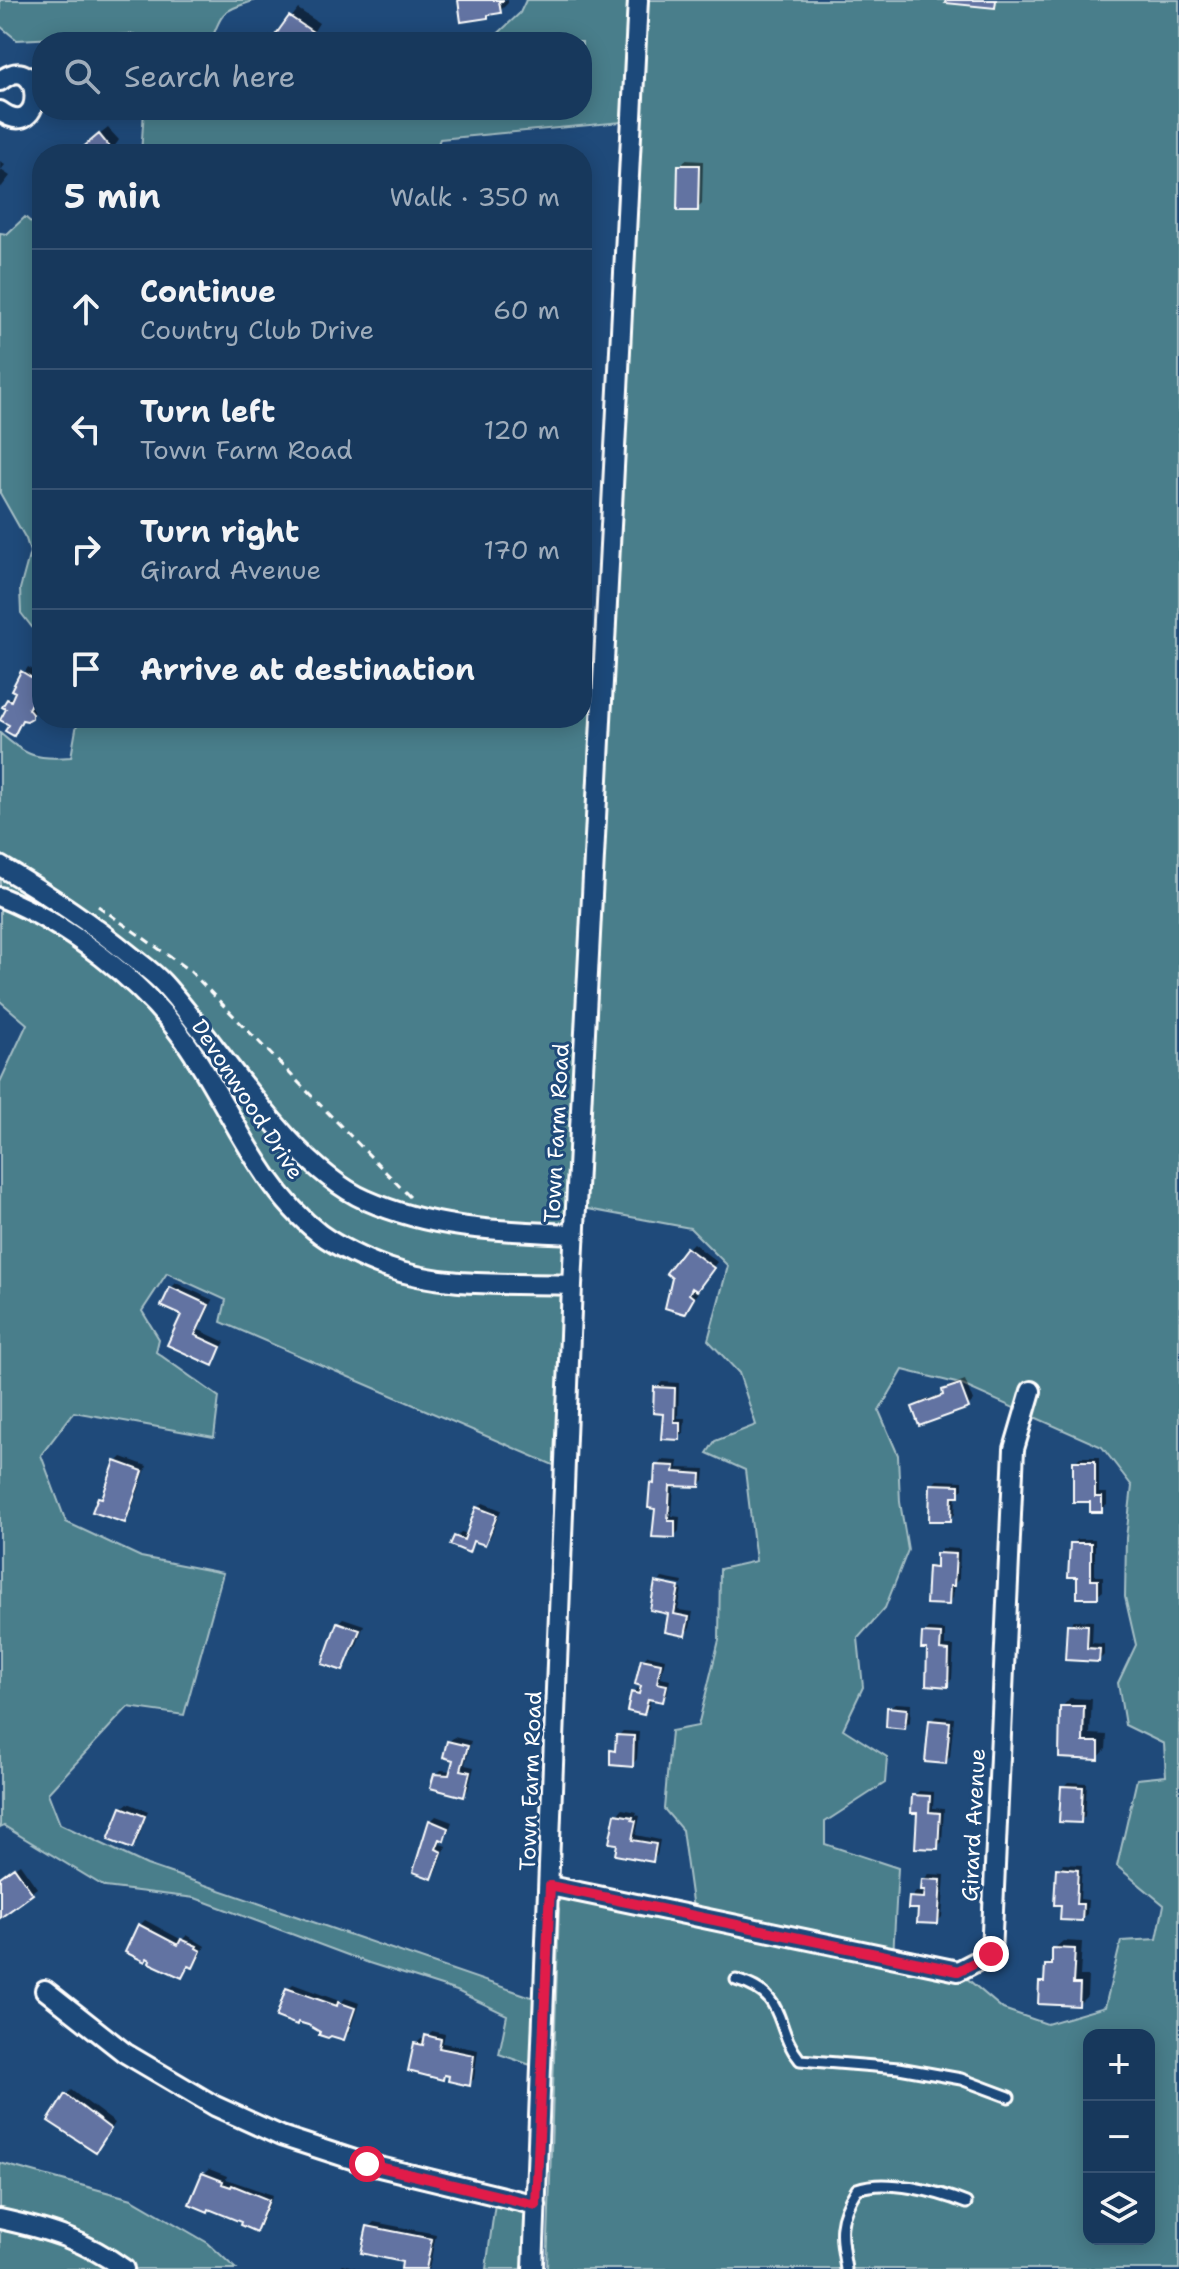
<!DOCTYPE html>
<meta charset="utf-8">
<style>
:root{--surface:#17385c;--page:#244365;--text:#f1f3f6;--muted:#9eacbb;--line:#365272}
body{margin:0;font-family:"Shantell Sans",sans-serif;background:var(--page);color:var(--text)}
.controls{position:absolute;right:24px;bottom:24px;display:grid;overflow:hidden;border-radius:16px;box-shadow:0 4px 20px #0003}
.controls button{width:72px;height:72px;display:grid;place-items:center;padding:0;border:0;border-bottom:2px solid var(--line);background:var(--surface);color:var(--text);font:40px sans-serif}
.stop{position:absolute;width:24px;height:24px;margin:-18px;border:6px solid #e11d48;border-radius:50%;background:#fff}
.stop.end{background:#e11d48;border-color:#fff;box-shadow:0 2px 8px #0008}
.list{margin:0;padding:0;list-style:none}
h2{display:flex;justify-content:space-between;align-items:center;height:104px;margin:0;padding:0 32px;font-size:34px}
h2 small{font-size:26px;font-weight:400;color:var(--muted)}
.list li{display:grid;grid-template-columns:52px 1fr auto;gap:24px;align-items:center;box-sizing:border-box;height:120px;padding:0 32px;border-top:2px solid var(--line)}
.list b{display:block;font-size:30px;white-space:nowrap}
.list p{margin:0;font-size:26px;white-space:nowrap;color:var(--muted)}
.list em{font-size:26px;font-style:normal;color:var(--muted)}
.icon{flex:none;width:44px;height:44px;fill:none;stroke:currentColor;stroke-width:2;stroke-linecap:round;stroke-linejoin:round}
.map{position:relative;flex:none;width:1179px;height:2269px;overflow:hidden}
.search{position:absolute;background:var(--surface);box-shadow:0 4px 20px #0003;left:32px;top:32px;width:560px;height:88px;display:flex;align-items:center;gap:20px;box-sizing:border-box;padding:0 28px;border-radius:32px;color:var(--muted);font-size:30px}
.panel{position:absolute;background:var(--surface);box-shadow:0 4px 20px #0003;left:32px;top:144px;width:560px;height:584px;border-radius:32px}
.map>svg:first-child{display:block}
</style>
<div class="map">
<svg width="1179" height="2269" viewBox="0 0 1179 2269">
<rect width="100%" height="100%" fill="#1f4a7a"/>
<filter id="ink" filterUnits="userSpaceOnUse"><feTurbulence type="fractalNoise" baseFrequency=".0125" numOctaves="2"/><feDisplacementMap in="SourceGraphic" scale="16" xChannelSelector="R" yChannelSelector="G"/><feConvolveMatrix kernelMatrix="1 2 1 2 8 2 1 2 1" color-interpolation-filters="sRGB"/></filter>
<g filter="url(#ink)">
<path fill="#4a7e8b" stroke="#a4bec5" stroke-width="2" fill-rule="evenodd" d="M0 0H256C224 11 222 9 211 42H139L135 34 17 40 0 26Z
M526 0H1179V2269H547L559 1909 550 1886 694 1916 682 1830 664 1809 671 1731 698 1726 719 1640 720 1569 756 1561 745 1470 707 1453 715 1441 756 1425 739 1373 708 1340 728 1266 690 1228 577 1207 565 1470 221 1322 226 1300 167 1273 142 1311 159 1339 156 1352 219 1397 214 1437 74 1412 41 1455 66 1522 141 1557 223 1573 184 1715 128 1707 48 1793 60 1824 147 1865 546 2002 542 2069 499 2054 507 2015 457 1991 369 1963 195 1898 105 1887 4 1826 0 1828V1082L27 1024 0 1001V733C26 756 36 760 71 757L78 718H582V695L602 694 632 121 440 139 434 154H141L144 110H582V42H489L520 13ZM903 1370 960 1384 1102 1447 1132 1486 1126 1538 1125 1597 1136 1645 1118 1683 1125 1725 1164 1744 1166 1776 1137 1779 1117 1866 1164 1905 1157 1939 1121 1941 1105 2007 1047 2024 1003 2009 958 1971 893 1957 898 1868 825 1844V1822L885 1783 887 1757 843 1729 863 1687 858 1638 885 1608 908 1550 900 1502 898 1455 879 1411ZM1089 2035H1149V2239H1089Z
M25 217 42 232V640L21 613 20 589 30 552 26 539 0 493V233L7 234Z
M0 2163 132 2199 208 2243 236 2269H124L0 2219Z
M496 2196 536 2205 533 2269H486Z
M0 2228 50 2237 109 2269H0Z"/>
<path fill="#0007" d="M460 0H508V3L500 11 491 12 488 16Z
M298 9 319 23 307 42H250L254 39 279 34Z
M108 128 119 140 109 154H76Z
M685 160 703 161 702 204 697 209 680 166Z
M0 161 5 165 1 170 10 176 0 189Z
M28 667 42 675V685L32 703 36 710 27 719 24 718 13 733 8 700 13 695 16 696 18 691 14 689Z
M693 1243 717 1262 695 1290 698 1292 685 1312 688 1248Z
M176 1283 213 1300 199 1330 225 1342 212 1364 169 1344 183 1314 171 1288Z
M965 1380 973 1401 968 1406 914 1407 920 1402 945 1393 949 1386Z
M662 1382 679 1383 678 1418H685L684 1433 679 1438 665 1412 656 1388Z
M122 1457 147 1466 129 1516 124 1521 100 1498 105 1492 117 1462Z
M1080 1457H1099V1493H1107V1505L1101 1510 1092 1500 1075 1462Z
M662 1460 679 1461 678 1468 705 1469 704 1480 699 1485 674 1484 672 1516 680 1517 679 1531 674 1536 657 1507 652 1484 657 1479V1466Z
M937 1480 963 1481V1489L956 1494 955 1514 950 1519 932 1485Z
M483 1503 501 1510 490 1538 485 1543 475 1540 468 1550 456 1537 461 1532 468 1534 478 1508Z
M1078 1539H1095V1576H1103V1591L1097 1596 1079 1575 1072 1544Z
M943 1548 960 1549 959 1579 954 1584 953 1598 948 1603 930 1568 938 1563V1553Z
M662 1578 683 1582 682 1585 660 1581Z
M658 1582V1585L682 1589 678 1610 693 1612 690 1628 685 1634 657 1583Z
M343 1618 364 1625 356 1647 343 1668 338 1623Z
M1074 1620 1093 1621 1092 1643 1104 1644V1655L1099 1660 1067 1658 1069 1625Z
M929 1629 945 1630V1646H954L952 1679 947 1684 924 1634Z
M648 1655 665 1659 661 1678 670 1680 667 1695 662 1700 651 1698 649 1708 644 1713 633 1693 638 1688 642 1689 643 1660Z
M1070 1698 1092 1699 1090 1734 1107 1735 1106 1749 1098 1758 1061 1756 1062 1707Z
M895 1703 911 1704 910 1722 905 1727 889 1708Z
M936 1716 954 1718 950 1757 945 1762 931 1721Z
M623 1731 639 1732 637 1759 632 1765 612 1751 617 1746 618 1736Z
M454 1737 471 1741 465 1765 474 1767 468 1790 463 1795 436 1775 441 1770 452 1771 455 1758 449 1742Z
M1068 1782 1087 1783 1085 1816 1080 1821 1063 1787Z
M919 1791 934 1792 933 1808 944 1809 942 1842 937 1847 914 1796Z
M128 1803 148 1811 137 1842 132 1847 122 1808Z
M622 1809 637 1812 636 1815 640 1816 636 1835 660 1840 657 1855 652 1860 617 1854V1815Z
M436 1816 452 1822 448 1833 442 1838 440 1844 446 1846 437 1871 432 1877 431 1821Z
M20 1864 37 1888 0 1915V1882L7 1873Z
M1063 1864 1082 1865 1080 1899 1088 1900 1087 1914 1081 1919 1058 1869Z
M929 1874 945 1875 942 1917 937 1922 911 1898 916 1892 927 1893 924 1879Z
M145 1920 182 1940 187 1935 205 1946 198 1961 193 1966 190 1964 182 1976 140 1925Z
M1063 1941 1082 1942 1080 1976H1088L1087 1996 1079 2004 1041 1983 1047 1978V1966L1054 1959V1949Z
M293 1984 342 2002 345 1998 359 2003 349 2033 344 2038 322 2031 288 1989Z
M432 2031 445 2034 443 2043 478 2050 474 2079 469 2084 451 2074 447 2073 442 2078 416 2044 421 2039 426 2040Z
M71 2090 115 2123 101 2144 66 2095Z
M209 2169 227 2176 226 2179 273 2195 261 2224 256 2229 204 2174Z
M374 2222 436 2234 429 2269H403L405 2260 369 2227Z
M343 2264 360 2269H338Z"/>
<path fill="#6273a2" stroke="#fff" stroke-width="2" d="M458 0H503V1H499L501 13 488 15V18L461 22Z
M946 0H996L995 8 945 3Z
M289 16 313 32 306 42H267L271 41Z
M99 134 112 150 107 154H75Z
M678 165H699L698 211H677Z
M21 671 42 684 28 709 32 714V718L27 721 22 720 14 736 5 731 9 725 0 720 6 709 2 707 7 699 11 701 15 692 11 690Z
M686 1247 714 1268 697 1291 692 1288 689 1294 694 1298 685 1314 665 1308 672 1278 666 1273Z
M170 1287 209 1305 195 1335 221 1347 213 1366 167 1345 181 1315 161 1306Z
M960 1384 969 1408 919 1426 912 1407 943 1395 942 1390Z
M654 1387 675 1388 674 1422H680V1440L661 1439 663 1414 653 1413Z
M115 1461 143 1471 125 1523 92 1512 98 1497 102 1498Z
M1073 1461H1095V1497H1102V1512H1090V1502H1073Z
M655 1465 675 1466 674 1472 701 1474 700 1487 670 1486 668 1521H675V1538L652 1537 655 1509 648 1508 650 1483 654 1484Z
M930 1484 959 1485V1496H952L951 1521H929Z
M476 1507 497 1515 485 1545 473 1541 469 1553 450 1545 454 1536 464 1540Z
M1070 1543H1091V1580H1098V1598H1077V1577H1068Z
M936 1553 956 1554 954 1586H950L949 1605 926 1604 928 1567 936 1568Z
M655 1582 679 1587 674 1614 689 1617 685 1636 665 1632 668 1614 650 1610Z
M337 1622 360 1630 343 1671 322 1664Z
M1067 1624 1088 1625 1087 1648 1100 1649 1099 1662 1065 1660Z
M922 1633 941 1634 940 1650 949 1651 948 1687 926 1685 927 1649H921Z
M641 1659 661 1663 657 1683 667 1685 663 1702 648 1699 644 1715 627 1711 631 1692 639 1694 641 1686 635 1684Z
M1060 1706H1084L1083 1742H1099V1760L1059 1758Z
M887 1707 907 1709 905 1729 886 1727Z
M929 1720 950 1722 946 1764 925 1762Z
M616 1735 634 1736 633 1767 610 1765V1750L615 1751Z
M447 1741 468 1746 461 1770 470 1772 464 1797 430 1788 434 1774 449 1775 453 1760 443 1757Z
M1061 1786 1083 1787 1081 1823 1059 1822Z
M912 1795 930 1796 929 1812 940 1813 938 1849 915 1848 917 1813H911Z
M121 1807 145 1816 132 1849 108 1840Z
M615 1814 633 1817 632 1820 636 1821 632 1840 656 1844 653 1862 615 1855 617 1844 609 1843Z
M429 1820 448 1828 444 1841 440 1839 436 1849 442 1852 432 1879 413 1872Z
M14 1867 33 1894 0 1918V1877Z
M1056 1868 1078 1870 1076 1904H1083L1082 1921 1060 1920 1061 1905H1054Z
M922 1879 941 1880 938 1924 917 1923 918 1909H908L909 1897 924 1898 925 1890H921Z
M138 1924 178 1945 181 1939 197 1946 196 1948 201 1951 193 1968 188 1966 182 1978 149 1963 150 1960 147 1958 145 1962 125 1952Z
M1052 1948 1075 1949 1073 1984H1080L1079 2006 1038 2004 1039 1982H1044L1045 1965H1052Z
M286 1988 337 2006 338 2002 355 2008 344 2040 331 2036 328 2038 319 2035 320 2032 308 2025 298 2022 297 2025 276 2017Z
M425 2035 441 2039 439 2048 474 2055 470 2086 448 2081 449 2076 444 2075 443 2080 408 2071 414 2043 423 2045Z
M65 2094 111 2129 96 2152 48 2121Z
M202 2173 223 2181 222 2184 231 2187 232 2185 269 2200 256 2232 240 2225 241 2222 209 2209 208 2212 189 2204Z
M367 2226 432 2239 426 2269H401L402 2262 361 2253Z"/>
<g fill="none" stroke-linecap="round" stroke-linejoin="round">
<g stroke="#fff" stroke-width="15">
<path id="service" d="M736 1980C790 1996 772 2026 800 2060L899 2068 961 2079 1009 2097
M846 2269C840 2234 837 2220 857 2189 886 2178 939 2192 966 2203"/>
</g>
<g stroke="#fff" stroke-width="24">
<path id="minor" d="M0 81C45 46 47 145 0 111
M0 866C46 893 90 922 131 956 141 964 154 973 163 983 221 1047 288 1165 366 1200 434 1230 501 1231 575 1234
M0 897C68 924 142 981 185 1041 229 1104 258 1186 320 1234 338 1247 365 1260 385 1267 443 1288 511 1283 572 1285
M550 1886 958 1971 991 1954 1014 1449 1031 1391
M45 1990 125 2053 215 2106 281 2136 367 2164 536 2205
M0 2219C46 2229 85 2240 124 2269
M533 2269 572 1285 638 0"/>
</g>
<path stroke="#fff" stroke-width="3" stroke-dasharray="8 6" stroke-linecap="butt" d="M98 906 190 971 410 1197"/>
<use href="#service" stroke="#1f4a7a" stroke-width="9"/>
<use href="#minor" stroke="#1f4a7a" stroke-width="18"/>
</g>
</g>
<g fill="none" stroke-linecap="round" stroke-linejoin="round" filter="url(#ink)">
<path stroke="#e11d48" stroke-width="10" d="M367 2164 536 2205 550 1886 958 1971 991 1954"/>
</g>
<g text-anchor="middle" stroke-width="6" stroke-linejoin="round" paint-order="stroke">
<g font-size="22" fill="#fff" stroke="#1f4a7a">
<text transform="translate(248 1099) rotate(57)" y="8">Devonwood Drive</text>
<text transform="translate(556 1133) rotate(-87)" y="8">Town Farm Road</text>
<text transform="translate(530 1781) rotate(-88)" y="8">Town Farm Road</text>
<text transform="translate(973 1825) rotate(-87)" y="8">Girard Avenue</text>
</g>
</g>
</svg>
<div class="controls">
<button>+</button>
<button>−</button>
<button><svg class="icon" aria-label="layers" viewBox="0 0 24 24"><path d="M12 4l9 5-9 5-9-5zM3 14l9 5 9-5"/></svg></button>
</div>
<div class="stop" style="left:367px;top:2164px"></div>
<div class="stop end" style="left:991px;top:1954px"></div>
<div class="search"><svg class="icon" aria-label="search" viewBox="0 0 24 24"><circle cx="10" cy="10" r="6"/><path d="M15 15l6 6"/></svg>Search here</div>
<section class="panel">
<h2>5 min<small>Walk · 350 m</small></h2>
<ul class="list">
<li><svg class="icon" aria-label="ahead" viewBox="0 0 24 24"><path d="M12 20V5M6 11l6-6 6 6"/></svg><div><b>Continue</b><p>Country Club Drive</p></div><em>60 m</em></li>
<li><svg class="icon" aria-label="left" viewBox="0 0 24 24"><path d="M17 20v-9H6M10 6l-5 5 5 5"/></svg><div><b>Turn left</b><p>Town Farm Road</p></div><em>120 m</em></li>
<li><svg class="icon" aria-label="right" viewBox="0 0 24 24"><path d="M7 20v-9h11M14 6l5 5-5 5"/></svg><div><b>Turn right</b><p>Girard Avenue</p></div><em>170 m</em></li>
<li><svg class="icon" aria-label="arrive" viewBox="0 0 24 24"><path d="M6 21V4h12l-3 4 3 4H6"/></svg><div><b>Arrive at destination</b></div></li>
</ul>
</section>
</div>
